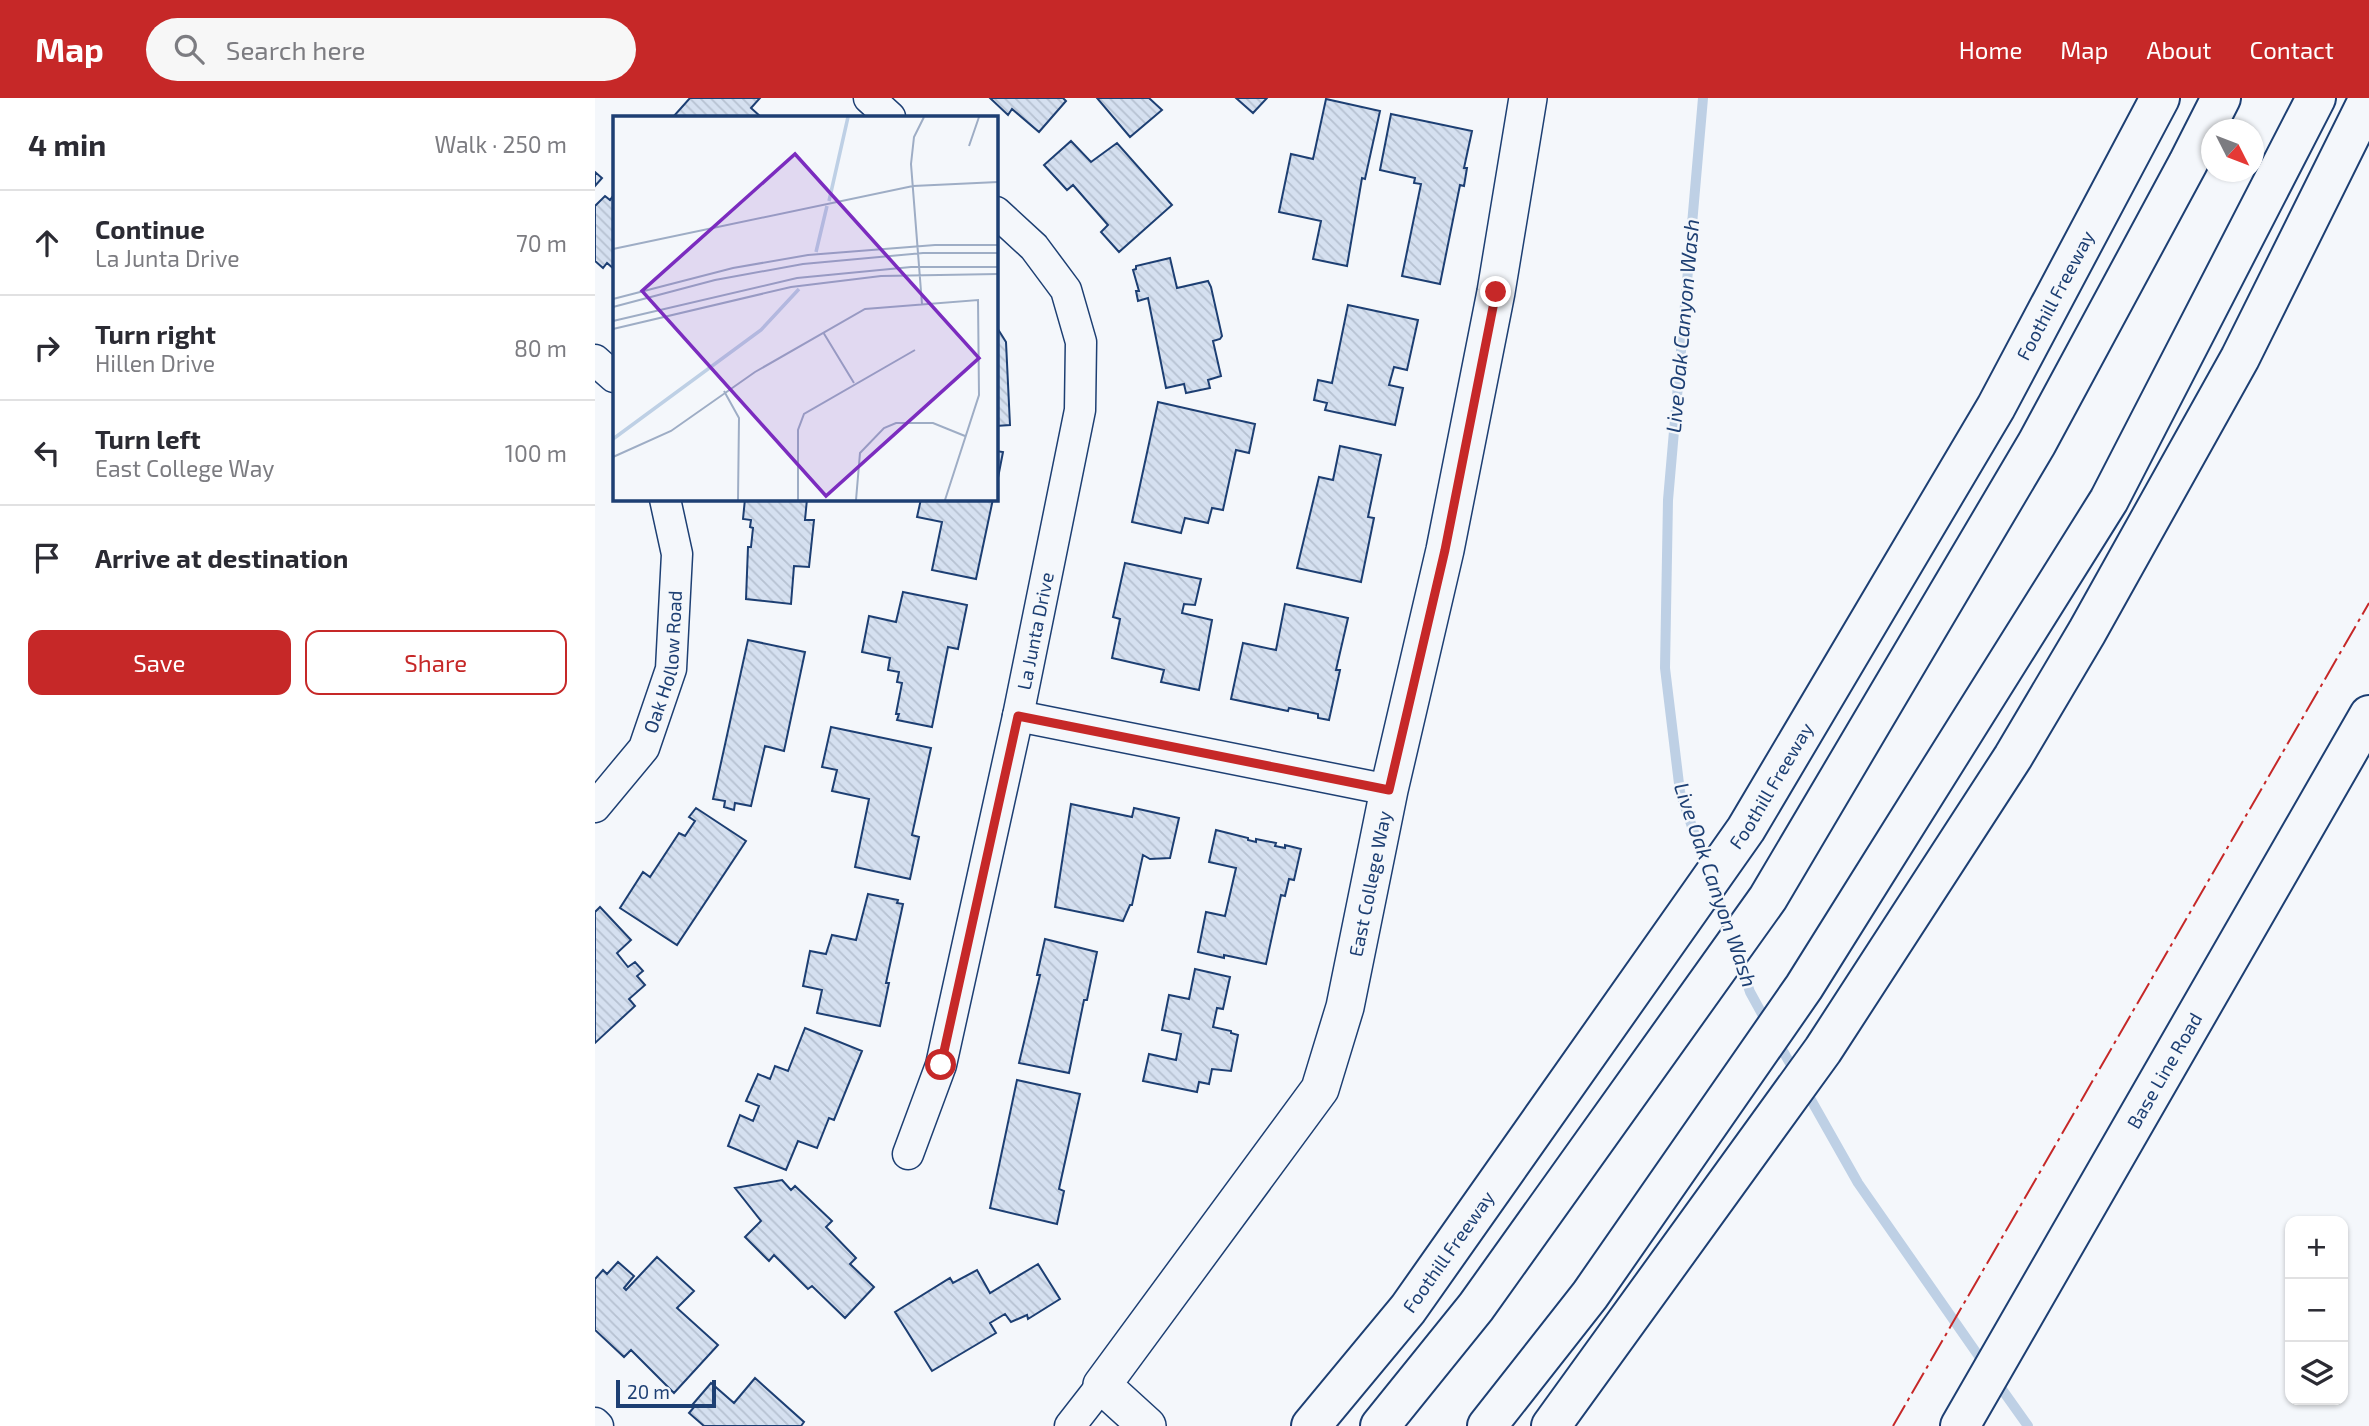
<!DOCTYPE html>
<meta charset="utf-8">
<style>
:root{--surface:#fff;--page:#f7f7f7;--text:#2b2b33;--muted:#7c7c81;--line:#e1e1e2;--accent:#c62828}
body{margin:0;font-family:"Exo 2",sans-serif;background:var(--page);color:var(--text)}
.controls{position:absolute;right:21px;bottom:21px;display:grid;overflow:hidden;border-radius:14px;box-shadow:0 2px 5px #0004}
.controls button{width:63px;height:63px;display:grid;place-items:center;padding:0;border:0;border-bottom:2px solid var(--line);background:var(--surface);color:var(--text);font:35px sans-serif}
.compass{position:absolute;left:1606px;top:21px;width:63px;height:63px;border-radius:50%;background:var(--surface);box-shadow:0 2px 5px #0004;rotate:132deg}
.scale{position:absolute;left:21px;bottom:18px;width:100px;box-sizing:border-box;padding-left:7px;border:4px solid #1d3f73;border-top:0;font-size:19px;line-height:24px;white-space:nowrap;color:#1d3f73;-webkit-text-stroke:5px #f4f7fb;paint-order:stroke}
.stop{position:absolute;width:21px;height:21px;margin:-16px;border:5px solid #c62828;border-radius:50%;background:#fff}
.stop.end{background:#c62828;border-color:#fff;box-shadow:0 2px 7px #0008}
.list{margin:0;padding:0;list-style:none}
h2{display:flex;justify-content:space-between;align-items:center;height:91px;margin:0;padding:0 28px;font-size:30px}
h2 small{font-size:23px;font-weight:400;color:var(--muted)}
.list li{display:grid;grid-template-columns:46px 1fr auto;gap:21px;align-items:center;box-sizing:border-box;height:105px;padding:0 28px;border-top:2px solid var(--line)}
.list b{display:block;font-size:26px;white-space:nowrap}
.list p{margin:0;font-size:23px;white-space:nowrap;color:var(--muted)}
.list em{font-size:23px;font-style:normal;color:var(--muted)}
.actions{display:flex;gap:14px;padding:21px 28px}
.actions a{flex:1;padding:16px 0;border:2px solid var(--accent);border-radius:14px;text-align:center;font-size:24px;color:var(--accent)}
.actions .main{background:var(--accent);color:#fff}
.icon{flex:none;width:38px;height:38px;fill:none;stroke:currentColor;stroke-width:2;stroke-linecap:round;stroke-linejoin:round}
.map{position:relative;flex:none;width:1774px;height:1328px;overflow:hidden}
header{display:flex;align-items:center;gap:42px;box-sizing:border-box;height:98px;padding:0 35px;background:var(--accent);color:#fff}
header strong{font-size:33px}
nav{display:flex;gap:38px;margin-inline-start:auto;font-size:24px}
.search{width:490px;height:63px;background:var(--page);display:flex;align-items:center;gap:18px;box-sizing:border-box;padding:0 24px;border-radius:38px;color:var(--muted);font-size:26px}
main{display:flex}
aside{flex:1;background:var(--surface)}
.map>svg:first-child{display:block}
</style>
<header>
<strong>Map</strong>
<div class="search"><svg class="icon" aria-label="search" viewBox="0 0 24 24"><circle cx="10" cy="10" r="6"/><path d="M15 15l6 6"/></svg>Search here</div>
<nav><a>Home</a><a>Map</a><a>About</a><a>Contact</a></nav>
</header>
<main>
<aside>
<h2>4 min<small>Walk · 250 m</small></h2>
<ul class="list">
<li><svg class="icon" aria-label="ahead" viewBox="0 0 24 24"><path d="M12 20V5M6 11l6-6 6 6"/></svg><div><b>Continue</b><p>La Junta Drive</p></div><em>70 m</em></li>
<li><svg class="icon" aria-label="right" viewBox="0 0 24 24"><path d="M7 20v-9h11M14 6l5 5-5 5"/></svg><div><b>Turn right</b><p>Hillen Drive</p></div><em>80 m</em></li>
<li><svg class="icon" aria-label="left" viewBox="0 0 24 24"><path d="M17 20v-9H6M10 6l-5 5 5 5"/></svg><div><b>Turn left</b><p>East College Way</p></div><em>100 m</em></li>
<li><svg class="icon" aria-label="arrive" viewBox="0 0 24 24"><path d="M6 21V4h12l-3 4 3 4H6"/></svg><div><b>Arrive at destination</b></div></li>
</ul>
<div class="actions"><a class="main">Save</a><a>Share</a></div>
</aside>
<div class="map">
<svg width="1774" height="1328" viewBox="0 0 1774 1328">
<defs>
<pattern id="building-back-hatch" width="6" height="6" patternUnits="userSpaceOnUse" patternTransform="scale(1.75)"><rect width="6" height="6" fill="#d5e0f0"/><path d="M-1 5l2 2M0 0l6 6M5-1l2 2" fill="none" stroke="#b6c1d1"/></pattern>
</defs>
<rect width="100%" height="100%" fill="#f4f7fb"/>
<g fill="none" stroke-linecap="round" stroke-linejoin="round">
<path stroke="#bed0e5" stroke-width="10" d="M1108 0 1073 402 1070 570 1085 694 1111 769
M1119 793 1134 835
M1143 859 1155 894 1172 925
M1181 941 1200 974
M1211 993 1263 1085 1390 1267
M1401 1283 1433 1328"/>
</g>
<path fill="url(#building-back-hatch)" stroke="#1d3f73" stroke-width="2" d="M95 0H165L156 10 166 19H78Z
M395 0H468L471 3 444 34 417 11 413 17Z
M502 0H554L567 12 535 39Z
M641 0H672L658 15Z
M731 1 785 13 770 81 767 80 752 168 718 161 726 123 684 114 696 56 718 61Z
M796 16 877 33 869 70H872L869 88 865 87 845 186 807 178 826 86 819 85 820 80 785 72Z
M476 43 496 64 522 45 577 107 524 154 506 134 513 127 478 87 472 92 449 67Z
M0 74 7 80 0 88Z
M10 98 15 102 18 98 19 100V171L12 165 8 170 0 163V108Z
M575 160 582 190 613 183 616 189 627 238 625 241 618 243 626 278 613 282 615 290 591 295 589 286 571 290 553 200 543 203 541 193H544L538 172 541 171V168Z
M753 207 823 222 812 272 799 269 794 287 808 290 800 327 730 312 732 305 719 302 723 282 737 285Z
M401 228 411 244 415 327 401 328Z
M563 304 660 326 654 355 641 352 628 412 617 410 613 425 590 420 586 435 537 424Z
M745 348 786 357 773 419 779 420 766 484 702 470 724 379 738 382Z
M401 353 408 354 401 390Z
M150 401H212L210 422H219L214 469 199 468 196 506 151 501 153 449H156L158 430 155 429 156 422 148 421Z
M326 401H398L381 481 337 472 347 424 322 419Z
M530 465 606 481 600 507 589 506 587 515 617 522 604 592 566 584 569 572 517 560 525 521 518 519Z
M308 494 372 507 363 551 353 549 337 629 302 622 304 616H301L307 585 302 584 304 574 293 572 295 560 267 554 274 518 301 524Z
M690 506 753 520 741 572H745L734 622 723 620V616L694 610 693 613 636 601 648 545 681 552Z
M153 542 210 554 189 653 170 648 156 708 140 705 139 712 129 709 130 703 118 701Z
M236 629 336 650 317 737 324 739 315 781 260 769 274 701 237 693 242 672 227 669Z
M476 706 537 719 539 710 584 720 575 760 555 761 548 757 537 807H535L528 823 460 809Z
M101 710 151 743 82 847 25 810 48 774 55 779 84 735 90 738 100 723 94 719Z
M621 732 653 740V742L661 744V741L681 745 680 748 690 750V747L706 751 699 782 694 781 690 798 686 797 671 866 629 857V860L603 854 611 814 630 818 641 770 614 764Z
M273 796 303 802 302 805 308 806 291 885H294L285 928 222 915 227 892 208 888 215 853 231 856 237 837 261 842Z
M5 809 36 842 22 855 33 869 40 864 48 873 42 878 50 887 34 901 40 908 0 945V814Z
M450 841 502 854 492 902H489L474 975 424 965 445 877H442Z
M600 871 635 879 628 911 622 910 618 929 636 933V935L643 937 636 973 617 971 614 986 604 984 602 994 548 983 554 956 581 962 586 936 567 932 574 897 594 901Z
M210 930 267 953 239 1022 234 1020 222 1050 203 1043 191 1072 133 1048 145 1017 158 1023 164 1008 151 1003 163 976 175 981 180 968 193 973Z
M422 982 485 996 464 1091 469 1093 462 1126 395 1110Z
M187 1082 196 1092 200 1088 237 1123 231 1129 261 1160 255 1166 279 1189 250 1220 217 1188 213 1191 179 1157 174 1163 150 1139 166 1123 140 1090Z
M62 1159 99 1193 82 1210 123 1247 79 1295 36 1252 29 1259 0 1232V1181L8 1172 12 1176 23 1164 39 1178 29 1190 31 1192Z
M443 1166 465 1201 433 1221 432 1217 416 1224 410 1216 395 1225 401 1235 337 1273 300 1214 355 1180 358 1185 382 1172 395 1195Z
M160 1280 209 1324 206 1328H109L94 1315 100 1308 98 1306 116 1285 139 1305Z"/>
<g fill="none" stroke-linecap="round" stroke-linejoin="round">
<g stroke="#1d3f73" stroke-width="33">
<g id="minor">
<path d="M274 0 295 19"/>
<path d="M0 262 19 279"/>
<path d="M423 618 794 692"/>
<path id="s1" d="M0 709 49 650 76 571 82 456 70 401"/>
<path id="s2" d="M313 1056 346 967 423 618 485 312 486 244 471 192 439 149 401 114"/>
<path d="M0 1325 3 1328"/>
<path d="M475 1328 507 1287"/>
</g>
</g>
<g stroke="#1d3f73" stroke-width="40">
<g id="tertiary">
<path id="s3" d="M552 1328 507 1287 725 991 750 909 794 692 850 452 901 194 933 0"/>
</g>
</g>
<g stroke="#1d3f73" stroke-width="42">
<g id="primary">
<path id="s4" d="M1365 1328 1774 617"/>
</g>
</g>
<g stroke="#1d3f73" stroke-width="42">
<g id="motorway">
<path id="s5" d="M716 1328 813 1211 1151 731 1401 309 1565 0"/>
<path d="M785 1328 881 1209 1173 800 1442 345 1593 65 1626 0"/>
<path d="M892 1328 995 1197 1209 889 1514 402 1721 0"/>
<path d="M956 1328 1228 952 1418 659 1492 534 1645 260 1774 0"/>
</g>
</g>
<use href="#minor" stroke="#f4f7fb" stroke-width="30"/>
<use href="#tertiary" stroke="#f4f7fb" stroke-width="37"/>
<use href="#primary" stroke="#f4f7fb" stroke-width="38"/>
<use href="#motorway" stroke="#f4f7fb" stroke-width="38"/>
<path stroke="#c62828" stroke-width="2" stroke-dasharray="24 5 3.5 5" stroke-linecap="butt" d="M1298 1328 1774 505"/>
</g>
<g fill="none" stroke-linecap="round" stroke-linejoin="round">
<path stroke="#c62828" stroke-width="9" d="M346 967 423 618 794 692 850 452 901 194"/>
</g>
<g text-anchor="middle" stroke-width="5" stroke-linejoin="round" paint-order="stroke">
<g font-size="19" fill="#1d3f73" stroke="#f4f7fb">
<text dy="7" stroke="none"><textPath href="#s5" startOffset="1356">Foothill Freeway</textPath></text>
<text dy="7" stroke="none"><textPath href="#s2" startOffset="539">La Junta Drive</textPath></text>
<text dy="7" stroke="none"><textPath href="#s1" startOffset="166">Oak Hollow Road</textPath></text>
<text dy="7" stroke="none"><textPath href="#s5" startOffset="789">Foothill Freeway</textPath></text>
<text dy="7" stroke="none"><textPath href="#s3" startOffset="640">East College Way</textPath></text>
<text dy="7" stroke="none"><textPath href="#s4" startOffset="410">Base Line Road</textPath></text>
<text dy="7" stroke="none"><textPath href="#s5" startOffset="222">Foothill Freeway</textPath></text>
</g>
<g font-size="21" font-style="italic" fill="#1d3f73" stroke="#f4f7fb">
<text transform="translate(1088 228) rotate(-85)" y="7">Live Oak Canyon Wash</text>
<text transform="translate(1120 787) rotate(71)" y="7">Live Oak Canyon Wash</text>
</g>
</g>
<g transform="translate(18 18)">
<rect width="385" height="385" fill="#f4f7fb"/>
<path fill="none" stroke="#bed0e5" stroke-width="3.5" d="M216 85 235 1M203 136 214 90M0 323 148 214 186 173"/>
<path fill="none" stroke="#9eadc5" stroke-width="2" d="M356 30 366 1M0 133 300 70 385 66M0 183 120 152 195 139 322 129H385M309 188 298 48 301 21 311 1M0 191 102 164 190 148 310 137H385M0 205 184 162 298 151H385M0 213 178 171 268 160 385 158M210 216 241 267M111 275 126 302 125 384M0 341 58 315 142 256 252 193 365 184 366 279 332 384M185 384V314L191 298 302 234M243 384 247 337 271 312 283 307H320L352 320"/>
<path fill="#7b2cbf" fill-opacity="0.15" stroke="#7b2cbf" stroke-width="3.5" d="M182 38 366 242 213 380 29 175Z"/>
<rect width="385" height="385" fill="none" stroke="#1d3f73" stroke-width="3.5"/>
</g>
</svg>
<div class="controls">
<button>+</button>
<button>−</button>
<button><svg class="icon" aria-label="layers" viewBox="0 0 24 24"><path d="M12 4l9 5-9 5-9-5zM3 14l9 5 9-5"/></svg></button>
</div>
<svg class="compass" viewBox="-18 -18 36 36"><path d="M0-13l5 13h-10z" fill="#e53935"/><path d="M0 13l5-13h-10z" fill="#7c7c81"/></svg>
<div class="scale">20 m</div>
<div class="stop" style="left:346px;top:967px"></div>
<div class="stop end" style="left:901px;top:194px"></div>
</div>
</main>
